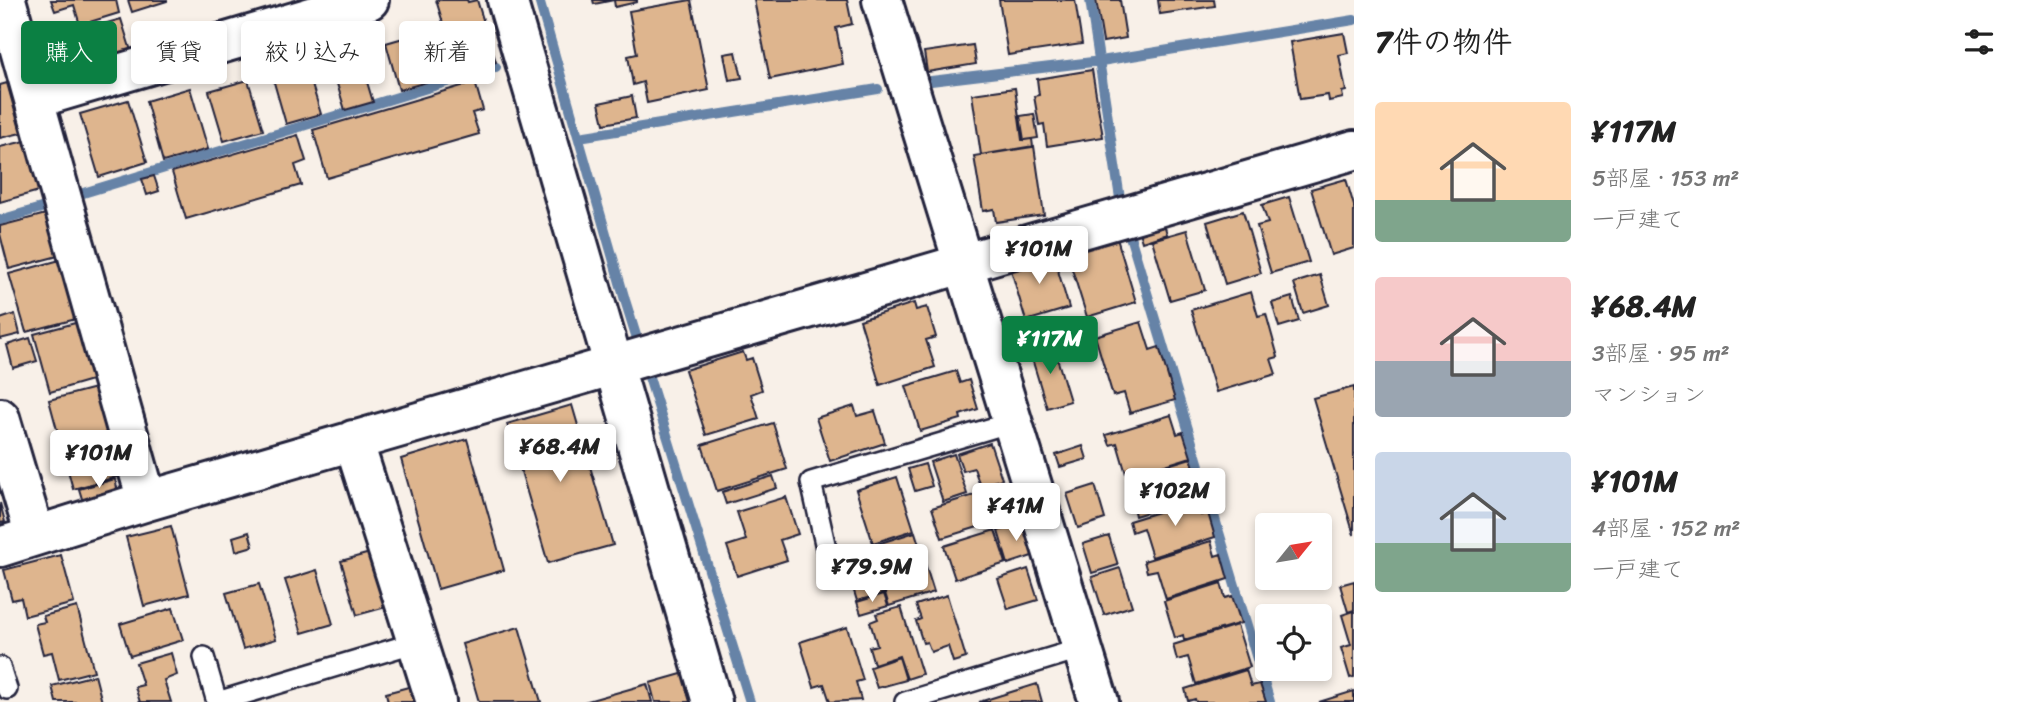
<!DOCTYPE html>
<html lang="ja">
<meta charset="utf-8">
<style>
body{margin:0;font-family:Sriracha,"Klee One",sans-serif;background:#f6f6f6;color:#222;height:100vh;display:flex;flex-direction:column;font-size:26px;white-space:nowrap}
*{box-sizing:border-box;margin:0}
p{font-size:23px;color:#767676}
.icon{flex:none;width:38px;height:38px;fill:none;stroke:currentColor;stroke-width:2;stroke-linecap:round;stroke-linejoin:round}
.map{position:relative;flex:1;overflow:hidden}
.drawer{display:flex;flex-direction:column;background:#fff;width:665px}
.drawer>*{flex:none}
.guide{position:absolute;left:21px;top:21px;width:665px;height:63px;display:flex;gap:14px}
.needle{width:46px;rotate:60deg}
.buttons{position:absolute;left:1255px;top:513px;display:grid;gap:14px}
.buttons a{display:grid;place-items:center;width:77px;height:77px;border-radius:7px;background:#fff;box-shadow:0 4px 10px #0003;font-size:35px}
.price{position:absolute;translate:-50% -60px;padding:0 16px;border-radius:7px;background:#fff;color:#222;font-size:23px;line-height:46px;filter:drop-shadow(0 2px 4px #0008)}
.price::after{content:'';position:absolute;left:50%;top:42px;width:21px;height:16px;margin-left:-10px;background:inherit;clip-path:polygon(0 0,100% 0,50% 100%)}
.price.active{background:#0b8043;color:#fff}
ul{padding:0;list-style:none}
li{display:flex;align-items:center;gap:21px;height:175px;padding:0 21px}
li span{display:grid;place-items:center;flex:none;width:196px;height:140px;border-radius:7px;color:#555}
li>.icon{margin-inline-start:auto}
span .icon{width:84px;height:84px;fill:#fffc;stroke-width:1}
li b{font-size:30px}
h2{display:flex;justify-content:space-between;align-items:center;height:84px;padding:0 21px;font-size:30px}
.chip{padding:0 24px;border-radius:7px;background:#fff;box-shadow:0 4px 10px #0003;font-size:24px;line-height:63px}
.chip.active{background:#0b8043;color:#fff}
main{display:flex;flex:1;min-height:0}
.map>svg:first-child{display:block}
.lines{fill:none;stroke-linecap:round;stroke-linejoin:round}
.stream{stroke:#6683a7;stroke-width:10}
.building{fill:#deb58e;stroke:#22223b;stroke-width:2}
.lane-casing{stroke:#22223b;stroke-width:24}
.street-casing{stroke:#22223b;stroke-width:44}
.lane{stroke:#fff;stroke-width:19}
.street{stroke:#fff;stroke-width:38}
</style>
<main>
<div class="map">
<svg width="1354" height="702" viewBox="0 0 1354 702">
<rect width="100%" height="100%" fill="#f8f0e8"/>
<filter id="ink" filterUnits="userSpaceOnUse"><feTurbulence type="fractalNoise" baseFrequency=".0143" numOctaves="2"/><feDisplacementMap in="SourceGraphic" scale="14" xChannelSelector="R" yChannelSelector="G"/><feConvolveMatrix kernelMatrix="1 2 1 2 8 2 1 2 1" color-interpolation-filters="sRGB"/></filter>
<g filter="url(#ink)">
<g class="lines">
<path class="stream" d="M539 0 625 300 750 702
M1090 0 1121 205
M931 81 1101 61 1354 20
M579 137 878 89
M80 194 496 67
M0 220 41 208
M1127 226 1270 702"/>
</g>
<path class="building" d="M51 0H116L119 13 80 25 74 5 55 11Z
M128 0H167V1L132 12Z
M436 0H467L468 2 477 0 496 62 467 70 461 49 452 52Z
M593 0H637V2L615 7 614 0 594 4Z
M691 0 709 90 647 103 643 82 633 85 628 56 637 54 629 11Z
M754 0H847L852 24 836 28 843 64 770 79Z
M999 0H1075L1082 44 1008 55Z
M1096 0H1120L1126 38 1103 42Z
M1158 0H1214L1215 6 1160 14Z
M121 19 132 54 83 69 72 33Z
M424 32 437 79 399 90 386 43Z
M1344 33 1348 53 1339 55 1346 91 1342 92 1343 98 1329 101 1328 95 1300 99 1290 42Z
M356 45 373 102 345 110 328 54Z
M973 45 976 64 927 72 924 52Z
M736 52 742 78 729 80 724 54Z
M305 62 321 114 286 124 271 72Z
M1092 70 1103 137 1047 146 1044 124 1039 125 1034 96 1039 95 1037 79Z
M248 80 263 130 224 141 209 91Z
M475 82 483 110 472 113 479 134 327 178 313 130Z
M7 83 21 133 0 138V85Z
M190 88 208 149 163 162 146 101Z
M1015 88 1022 140 1032 139 1033 147 981 155 972 94Z
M632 96 636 118 604 124 599 103Z
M128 100 147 162 99 177 80 114Z
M1034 114 1038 138 1024 140 1020 116Z
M298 135 306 161 295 165 301 185 186 219 172 172Z
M25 141 39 191 0 202V147Z
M1034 146 1044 215 996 222 994 209 983 211 974 156Z
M154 176 159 191 147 195 142 179Z
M1346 179 1354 206V248L1331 255 1311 189Z
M1289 197 1309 262 1271 273 1257 226 1268 223 1262 205Z
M1243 211 1261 273 1225 284 1207 222Z
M46 214 58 256 9 269 0 234V226Z
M1162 217 1167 234 1142 242 1137 225Z
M1187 230 1205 290 1170 300 1152 240Z
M1116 235 1136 302 1087 317 1066 250Z
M1052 250 1069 308 1026 321 1009 263Z
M60 260 76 319 26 332 9 274Z
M1320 275 1329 305 1303 313 1294 283Z
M1251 292 1258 316 1266 314 1278 357 1271 359 1276 374 1216 392 1191 310Z
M1292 297 1299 321 1279 327 1272 303Z
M914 303 916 310 927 307 936 337 926 340 935 367 880 385 860 320Z
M15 314 20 334 0 339V319Z
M79 322 95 379 50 392 34 334Z
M1141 322 1150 350 1159 347 1175 400 1130 413 1124 393 1113 396 1095 336Z
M30 338 37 361 13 368 7 345Z
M1053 345 1070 401 1047 408 1030 352Z
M743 352 746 360 752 358 762 390 751 394 759 419 706 435 685 370Z
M956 371 960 383 969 380 978 409 960 415 961 419 920 431 906 386Z
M99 387 124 475 73 489 49 400Z
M1354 387V535L1313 398Z
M572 405 613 545 548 563 507 424Z
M854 406 857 416 875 411 885 443 830 461 816 418Z
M1171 415 1177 434 1183 432 1191 457 1127 477 1117 443 1110 445 1106 435Z
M773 423 787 469 717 491 702 445Z
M467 439 504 570 438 589 401 459Z
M990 443 1002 479 980 486 974 468 963 471 957 454Z
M1083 446 1087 459 1060 467 1056 455Z
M954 454 967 494 943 502 930 462Z
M1191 458 1203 495 1135 516 1132 502 1135 500 1128 477Z
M925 464 932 486 915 491 908 469Z
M773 476 777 488 726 504 722 492Z
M897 477 914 530 873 543 856 490Z
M115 479 118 492 83 502 79 489Z
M1095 485 1105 519 1078 528 1067 494Z
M981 493 991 523 942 538 932 508Z
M786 497 798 534 780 540 787 560 737 576 727 546 746 540 737 512Z
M1197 500 1201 515 1208 513 1215 537 1152 557 1143 528 1132 532 1129 521Z
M0 503 5 522 0 523Z
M1025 523 1035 555 1008 564 998 531Z
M171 526 189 594 144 606 126 537Z
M995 530 1006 563 955 579 944 546Z
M249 532 253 546 236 551 233 537Z
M915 532 934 592 889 606 885 593 857 601 843 555Z
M1109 536 1118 565 1092 573 1083 544Z
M1211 541 1215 556 1221 554 1228 579 1166 599 1157 570 1147 572 1144 561Z
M370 553 386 607 357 615 341 561Z
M61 555 74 603 25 616 21 598 12 600 4 570Z
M1120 568 1132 606 1104 615 1092 577Z
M1028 569 1038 600 1008 609 998 579Z
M317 570 333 624 302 633 285 580Z
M1354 581V610L1348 612 1340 585Z
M1221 583 1225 598 1232 596 1241 623 1184 640 1183 635 1175 638 1164 601Z
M259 584 276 639 243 649 226 593Z
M884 594 888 606 861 614 857 602Z
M947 595 966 658 953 662 948 646 931 652 927 642 923 643 916 621 921 619 916 605Z
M77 607 94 671 59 680 52 652 43 654 35 624 45 622 43 616Z
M901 607 922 674 907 679 899 656 874 664 869 647 877 645 870 622 878 619 876 614Z
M173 608 183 640 130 656 120 624Z
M1354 611V677L1350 678 1341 648 1351 645 1342 615Z
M1237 625 1250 667 1196 684 1188 657 1177 660 1173 645Z
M519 627 541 702H479L462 644Z
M847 627 863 680 856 682 861 700 830 702 824 684 814 687 800 642Z
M171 653 177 675 164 680 171 702H140L135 687 143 685 136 663Z
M899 657 906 680 877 688 870 667Z
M1246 670 1251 686 1260 684 1266 702H1196L1195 699 1188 701 1185 689Z
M685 673 694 702H655L650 683Z
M95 675 102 702H56L52 686Z
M647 684 652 702H584Z
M1037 684 1042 702H979Z
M416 685 421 702H388L386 693Z
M1354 691V702H1319Z"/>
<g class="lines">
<defs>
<path id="lane" d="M826 548 811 482 1012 422
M204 657 217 702
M0 667 7 689
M217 702 417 642
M905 702 1083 648"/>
<path id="street" d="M6 0 147 501
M507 0 712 702
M882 0 1099 702
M34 99 369 0
M0 418 35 536
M353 440 436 702
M0 547 147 501 1354 150"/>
</defs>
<use href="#lane" class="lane-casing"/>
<use href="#street" class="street-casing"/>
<use href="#lane" class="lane"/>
<use href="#street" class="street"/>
</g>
</g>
</svg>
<div class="buttons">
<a><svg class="needle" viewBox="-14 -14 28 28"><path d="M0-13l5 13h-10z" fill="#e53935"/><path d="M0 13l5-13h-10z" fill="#767676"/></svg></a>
<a><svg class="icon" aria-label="locate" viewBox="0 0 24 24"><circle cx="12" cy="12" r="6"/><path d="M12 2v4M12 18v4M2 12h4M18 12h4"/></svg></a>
</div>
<b class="price" style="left:1039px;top:286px">¥101M</b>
<b class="price active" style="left:1050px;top:376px">¥117M</b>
<b class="price" style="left:560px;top:484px">¥68.4M</b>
<b class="price" style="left:99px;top:490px">¥101M</b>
<b class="price" style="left:1175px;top:528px">¥102M</b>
<b class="price" style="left:1016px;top:543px">¥41M</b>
<b class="price" style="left:872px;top:604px">¥79.9M</b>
<div class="guide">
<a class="chip active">購入</a>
<a class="chip">賃貸</a>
<a class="chip">絞り込み</a>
<a class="chip">新着</a>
</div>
</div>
<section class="drawer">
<h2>7件の物件<svg class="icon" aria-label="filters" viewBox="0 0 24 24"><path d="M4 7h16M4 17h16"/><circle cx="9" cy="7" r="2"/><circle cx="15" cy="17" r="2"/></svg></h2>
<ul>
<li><span style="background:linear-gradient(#ffd9b3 70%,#7fa58c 0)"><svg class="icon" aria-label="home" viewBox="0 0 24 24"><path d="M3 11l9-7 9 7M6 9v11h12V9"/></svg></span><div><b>¥117M</b><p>5部屋 · 153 m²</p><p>一戸建て</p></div></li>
<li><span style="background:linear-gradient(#f6c9c9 60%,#9aa5b1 0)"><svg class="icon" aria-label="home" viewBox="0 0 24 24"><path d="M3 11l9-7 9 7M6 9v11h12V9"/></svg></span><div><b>¥68.4M</b><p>3部屋 · 95 m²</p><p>マンション</p></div></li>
<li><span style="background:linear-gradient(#c9d6e8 65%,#7fa58c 0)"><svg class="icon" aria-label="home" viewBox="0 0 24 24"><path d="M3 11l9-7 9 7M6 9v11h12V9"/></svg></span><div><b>¥101M</b><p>4部屋 · 152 m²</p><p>一戸建て</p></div></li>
</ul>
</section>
</main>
